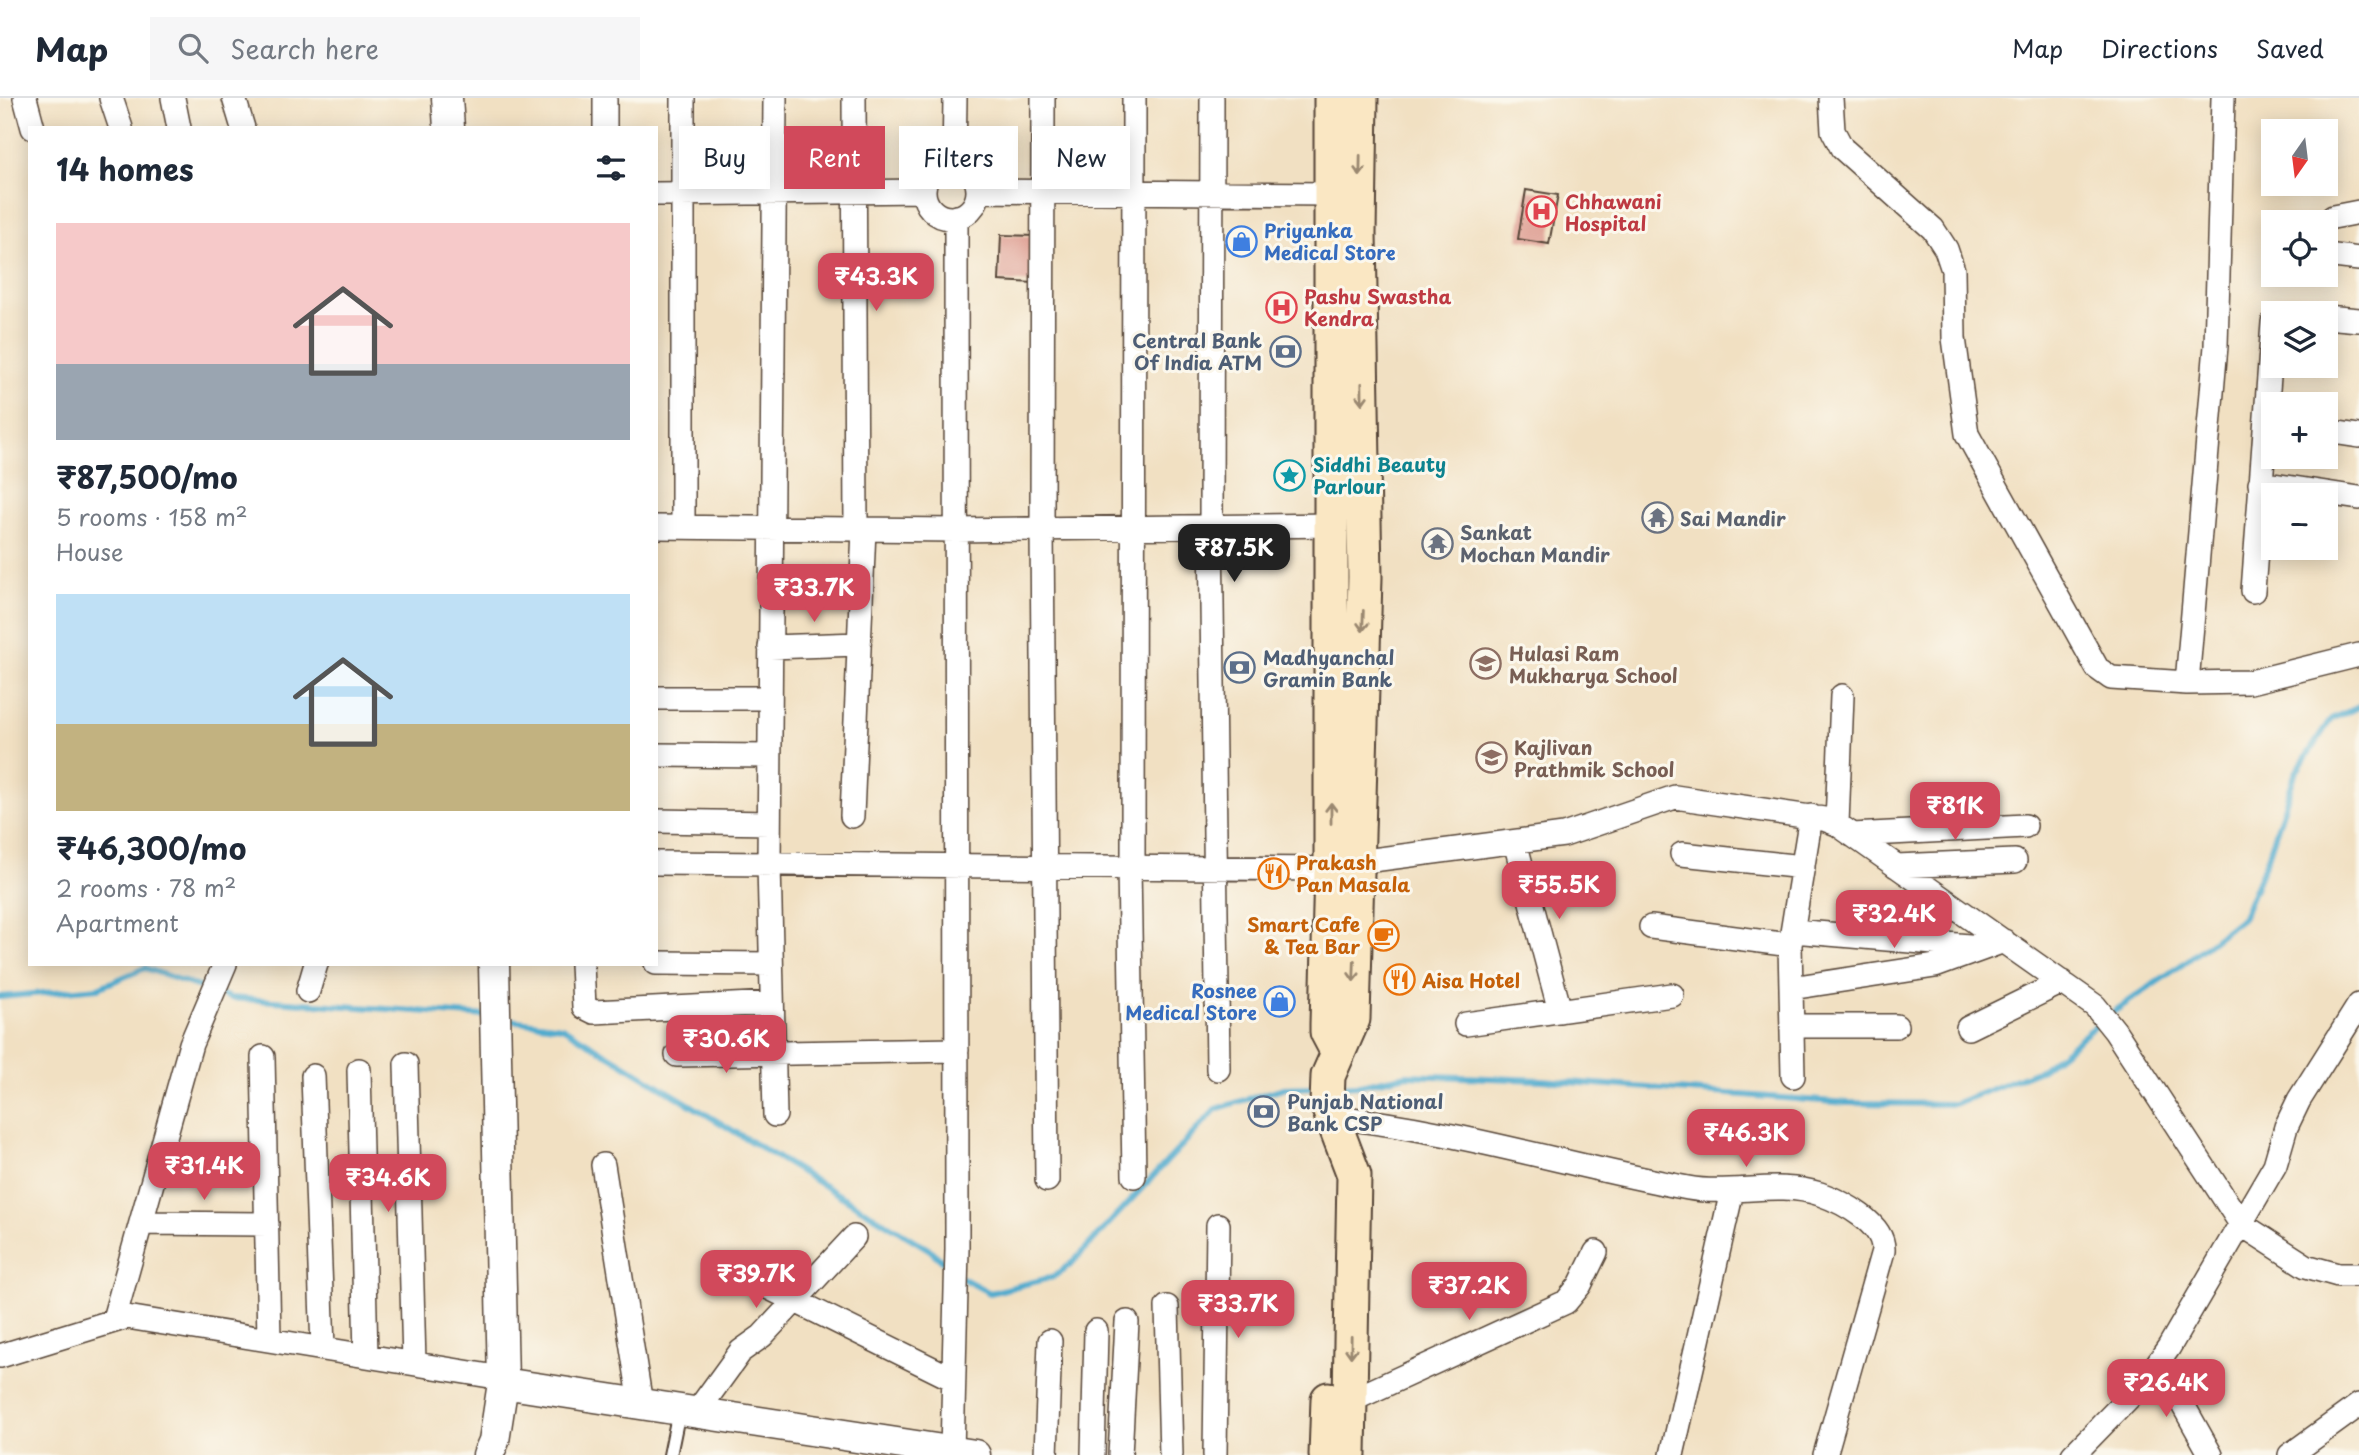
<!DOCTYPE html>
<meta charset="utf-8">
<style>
body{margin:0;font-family:"Playpen Sans",sans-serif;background:#f6f6f7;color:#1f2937;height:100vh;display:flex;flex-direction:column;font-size:26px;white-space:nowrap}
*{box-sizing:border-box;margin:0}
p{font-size:23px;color:#747a83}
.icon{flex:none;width:38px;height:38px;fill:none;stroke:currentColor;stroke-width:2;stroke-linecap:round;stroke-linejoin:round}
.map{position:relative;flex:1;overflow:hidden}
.details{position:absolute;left:28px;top:28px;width:630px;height:840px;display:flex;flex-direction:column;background:#fff;border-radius:0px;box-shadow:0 4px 18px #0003}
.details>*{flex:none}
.top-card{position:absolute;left:679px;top:28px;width:665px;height:63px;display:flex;gap:14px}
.needle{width:46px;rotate:194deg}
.controls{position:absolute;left:2261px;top:21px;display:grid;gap:14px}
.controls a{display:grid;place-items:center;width:77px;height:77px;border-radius:0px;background:#fff;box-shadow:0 4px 18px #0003;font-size:35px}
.price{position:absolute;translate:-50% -60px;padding:0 16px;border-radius:14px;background:#d1495b;color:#fff;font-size:23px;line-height:46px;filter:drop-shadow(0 2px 4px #0008)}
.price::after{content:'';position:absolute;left:50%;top:42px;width:21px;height:16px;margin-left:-10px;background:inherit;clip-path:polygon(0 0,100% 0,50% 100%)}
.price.selected{background:#222;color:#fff}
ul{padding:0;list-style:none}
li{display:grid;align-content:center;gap:14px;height:371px;padding:0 28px}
li span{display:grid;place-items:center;height:217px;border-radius:0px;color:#555}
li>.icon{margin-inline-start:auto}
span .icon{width:126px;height:126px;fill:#fffc;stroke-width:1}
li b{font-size:30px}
h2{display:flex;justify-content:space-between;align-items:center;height:84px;padding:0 28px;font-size:30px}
.chip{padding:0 24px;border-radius:0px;background:#fff;box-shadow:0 4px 18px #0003;font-size:24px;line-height:63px}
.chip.selected{background:#d1495b;color:#fff}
header{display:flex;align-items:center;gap:42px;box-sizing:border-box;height:98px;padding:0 35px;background:#fff;border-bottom:2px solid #e0e1e3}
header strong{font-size:33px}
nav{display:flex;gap:38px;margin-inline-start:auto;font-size:24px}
.search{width:490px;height:63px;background:#f6f6f7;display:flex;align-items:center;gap:18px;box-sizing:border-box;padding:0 24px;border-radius:0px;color:#747a83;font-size:26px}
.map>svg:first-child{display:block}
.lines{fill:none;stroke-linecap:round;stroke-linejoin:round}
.stream{stroke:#51abce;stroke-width:6}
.building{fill:#dd9a8e}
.service-casing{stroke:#564537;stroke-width:16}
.minor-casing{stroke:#564537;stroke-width:26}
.tertiary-casing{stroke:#564537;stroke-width:33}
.secondary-casing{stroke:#564537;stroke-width:37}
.service{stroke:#fff;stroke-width:12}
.minor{stroke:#fff;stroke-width:23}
.tertiary{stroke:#fff;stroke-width:30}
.secondary{stroke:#fae7c3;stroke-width:33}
.oneway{stroke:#9a8870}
.labels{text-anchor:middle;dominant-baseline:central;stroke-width:6;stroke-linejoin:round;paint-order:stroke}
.health-label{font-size:19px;font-weight:bold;fill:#be3a42;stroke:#fbf7ec;text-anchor:start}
.shop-label{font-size:19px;font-weight:bold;fill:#366cbe;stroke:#fbf7ec;text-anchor:start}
.service-label{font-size:19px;font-weight:bold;fill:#4e5e75;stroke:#fbf7ec;text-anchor:start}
.culture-label{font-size:19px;font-weight:bold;fill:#0d838f;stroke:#fbf7ec;text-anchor:start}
.worship-label{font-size:19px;font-weight:bold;fill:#5b616d;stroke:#fbf7ec;text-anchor:start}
.education-label{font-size:19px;font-weight:bold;fill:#785e54;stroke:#fbf7ec;text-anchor:start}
.food-label{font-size:19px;font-weight:bold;fill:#c56008;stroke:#fbf7ec;text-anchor:start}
</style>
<header>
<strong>Map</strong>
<div class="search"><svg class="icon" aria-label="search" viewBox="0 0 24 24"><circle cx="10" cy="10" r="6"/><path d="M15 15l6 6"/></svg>Search here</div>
<nav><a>Map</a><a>Directions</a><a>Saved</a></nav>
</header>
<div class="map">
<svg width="2359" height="1357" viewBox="0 0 2359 1357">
<rect width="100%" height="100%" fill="#fbf7ec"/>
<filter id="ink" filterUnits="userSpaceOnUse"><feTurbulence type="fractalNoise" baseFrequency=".0143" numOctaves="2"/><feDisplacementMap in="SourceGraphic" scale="14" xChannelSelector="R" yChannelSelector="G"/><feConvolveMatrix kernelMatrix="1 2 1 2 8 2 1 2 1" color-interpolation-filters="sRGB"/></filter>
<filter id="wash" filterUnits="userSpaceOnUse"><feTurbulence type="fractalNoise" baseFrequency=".00686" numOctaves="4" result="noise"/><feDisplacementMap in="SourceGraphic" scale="28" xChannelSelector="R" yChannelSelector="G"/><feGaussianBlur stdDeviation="1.57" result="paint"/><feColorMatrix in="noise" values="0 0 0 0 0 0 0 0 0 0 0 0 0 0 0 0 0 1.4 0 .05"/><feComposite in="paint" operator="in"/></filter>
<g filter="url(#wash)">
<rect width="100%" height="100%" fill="#f1e0c2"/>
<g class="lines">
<path class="stream" d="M218 895 230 900 486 918
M0 899 98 890 145 870 208 892
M2109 917 2183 866 2243 819 2268 759 2295 676 2331 621 2359 609
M503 921 562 929 930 1152 951 1171
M1336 988 1360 987 1407 977 1542 982 1848 1005 1954 1006 2042 971 2101 924
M962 1180 990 1195 1053 1179 1073 1164 1216 1011 1283 990 1318 989"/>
</g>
<g id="blocks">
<path class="building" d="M1526 92 1558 97 1549 146 1518 141Z
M1001 137 1037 138 1034 185 999 183Z"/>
</g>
</g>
<g filter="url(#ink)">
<use href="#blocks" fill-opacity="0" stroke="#564537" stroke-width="2"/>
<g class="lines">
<defs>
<path id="service" d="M670 1357 679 1313"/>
<path id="minor" d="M25 0 33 30
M111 0 121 30
M173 0 179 30
M234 0 243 30
M854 0 856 431
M1043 0 1042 430 1047 1082
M1212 0 1211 428 1218 971
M1831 0 1833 33 1842 50 1933 131 1946 151 1953 172 1954 240 1967 336 2097 570 2111 580 2187 585 2250 584 2359 557
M605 30V0
M954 65 955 0
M924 93a27 27 0 1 1 54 0a27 27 0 1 1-54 0Z
M978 93 1331 96
M656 96 924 93
M2333 119 2359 114
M2326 157 2359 161
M2326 219 2359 222
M2326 333 2359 338
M2260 385 2359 400
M656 429 956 432 1331 427
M683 429V0
M2253 493 2273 225
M770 549 859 546
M2187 585 2216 248 2223 0
M656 600H770
M656 657 769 658
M852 718 864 431
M656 723 769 725
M1837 726 1842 598
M1852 737 2025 728
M1515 744 1560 913
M1682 756 1803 769
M1357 764 1564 737 1675 699 1824 721 1837 726 2095 908 2115 933 2241 1126 2306 1168 2338 1177H2359
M656 765 1331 771
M1129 768 1134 1078
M1133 768 1134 0
M1896 768 2015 763
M1651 829 1790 847
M1793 833 1981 849
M656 865 771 866
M582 866 584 909 594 914 772 905
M1791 890 1935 868 2004 843
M308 893 316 866
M1466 926 1672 897
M1792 928H1896
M1968 930 2062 884
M677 957 957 952
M263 959 269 1241
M406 966 414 1265
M359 972 366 1257
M313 978 323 1250
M1793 978 1790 847 1811 718
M775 1017 769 766 775 0
M1333 1019C1453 1031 1569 1068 1688 1090 1731 1098 1778 1082 1820 1096 1843 1104 1885 1126 1883 1153L1825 1357
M603 1067 641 1306
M141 1125 267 1126
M735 1173 953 1281
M1167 1209 1171 1357
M114 1221 191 946 225 866
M0 1258 127 1219 502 1280
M2159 1264 2211 1357
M1350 1303 1566 1204 1580 1187 1596 1154
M696 1315 741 1253 762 1238 854 1139
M952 1354 957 1151 956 119
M1046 1357 1050 1243
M1093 1357 1096 1233
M1120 1357 1127 1224
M1215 1357 1218 1127
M1672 1357 1732 1093
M2073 1357 2146 1282 2169 1249 2275 1067 2286 1029 2299 1002 2359 907
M2290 1357 2359 1307"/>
<path id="tertiary" d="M447 0 449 30
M494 866 503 1285 975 1357
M488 1357 494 1343 503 1285"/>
<path id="secondary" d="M1331 0V771L1327 926V934L1337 953
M1326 1357 1328 1301
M1349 1357 1354 1077 1327 1006 1328 978 1353 921 1365 479 1359 135 1361 0"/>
</defs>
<use href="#service" class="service-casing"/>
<use href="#minor" class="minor-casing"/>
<use href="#tertiary" class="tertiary-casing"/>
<use href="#secondary" class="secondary-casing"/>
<use href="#service" class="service"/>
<use href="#minor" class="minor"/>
<use href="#tertiary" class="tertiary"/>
<use href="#secondary" class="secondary"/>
</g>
<defs><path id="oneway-shaft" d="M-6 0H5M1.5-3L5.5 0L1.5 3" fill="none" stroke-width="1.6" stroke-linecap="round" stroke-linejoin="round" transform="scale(1.75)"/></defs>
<g class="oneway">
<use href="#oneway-shaft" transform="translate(1360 68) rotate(91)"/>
<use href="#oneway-shaft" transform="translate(1362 296) rotate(89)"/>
<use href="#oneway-shaft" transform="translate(1363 523) rotate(92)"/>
<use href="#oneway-shaft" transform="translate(1331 715) rotate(-90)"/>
<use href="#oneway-shaft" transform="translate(1354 873) rotate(92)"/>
<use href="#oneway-shaft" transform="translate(1351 1249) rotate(91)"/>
</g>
</g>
<defs>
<symbol id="hospital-ring" viewBox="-11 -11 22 22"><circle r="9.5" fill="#fbf7ec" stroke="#e0444e" stroke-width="1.5"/><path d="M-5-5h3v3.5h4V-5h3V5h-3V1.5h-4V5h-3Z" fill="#e0444e"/></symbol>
<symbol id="shop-ring" viewBox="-11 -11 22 22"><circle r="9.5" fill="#fbf7ec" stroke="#3f7fe0" stroke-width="1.5"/><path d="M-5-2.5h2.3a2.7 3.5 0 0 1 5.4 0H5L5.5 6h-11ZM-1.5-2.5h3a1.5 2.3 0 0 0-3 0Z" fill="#3f7fe0"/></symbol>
<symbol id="bank-ring" viewBox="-11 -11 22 22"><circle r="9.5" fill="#fbf7ec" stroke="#5c6f8a" stroke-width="1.5"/><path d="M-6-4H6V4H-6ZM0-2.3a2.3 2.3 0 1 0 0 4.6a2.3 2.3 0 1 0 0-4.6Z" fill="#5c6f8a"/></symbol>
<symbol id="sight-ring" viewBox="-11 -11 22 22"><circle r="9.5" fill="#fbf7ec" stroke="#0f9aa8" stroke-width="1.5"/><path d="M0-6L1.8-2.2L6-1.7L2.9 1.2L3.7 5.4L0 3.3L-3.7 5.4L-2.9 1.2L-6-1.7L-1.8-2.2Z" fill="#0f9aa8"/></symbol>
<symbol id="temple-ring" viewBox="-11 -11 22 22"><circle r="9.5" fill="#fbf7ec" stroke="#6b7280" stroke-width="1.5"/><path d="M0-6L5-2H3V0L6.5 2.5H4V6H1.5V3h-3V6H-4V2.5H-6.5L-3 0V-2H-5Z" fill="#6b7280"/></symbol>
<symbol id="university-ring" viewBox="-11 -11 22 22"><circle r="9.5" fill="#fbf7ec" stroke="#8d6e63" stroke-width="1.5"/><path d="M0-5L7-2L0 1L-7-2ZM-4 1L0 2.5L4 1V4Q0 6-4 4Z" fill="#8d6e63"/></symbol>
<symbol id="restaurant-ring" viewBox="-11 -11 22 22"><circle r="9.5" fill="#fbf7ec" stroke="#e8710a" stroke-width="1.5"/><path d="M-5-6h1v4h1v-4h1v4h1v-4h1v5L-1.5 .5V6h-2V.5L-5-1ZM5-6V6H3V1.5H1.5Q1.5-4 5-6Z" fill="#e8710a"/></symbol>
<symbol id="cafe-ring" viewBox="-11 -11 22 22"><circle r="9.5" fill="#fbf7ec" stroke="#e8710a" stroke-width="1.5"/><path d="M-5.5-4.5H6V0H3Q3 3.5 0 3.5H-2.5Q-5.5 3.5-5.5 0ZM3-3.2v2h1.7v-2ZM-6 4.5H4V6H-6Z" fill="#e8710a"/></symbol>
</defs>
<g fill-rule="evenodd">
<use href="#hospital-ring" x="1524" y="96" width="35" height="35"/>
<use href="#shop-ring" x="1224" y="126" width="35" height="35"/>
<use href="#hospital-ring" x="1264" y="192" width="35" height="35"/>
<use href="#bank-ring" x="1268" y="236" width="35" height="35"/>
<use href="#sight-ring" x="1272" y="360" width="35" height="35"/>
<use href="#temple-ring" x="1640" y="402" width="35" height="35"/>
<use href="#temple-ring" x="1420" y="428" width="35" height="35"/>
<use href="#university-ring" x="1468" y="548" width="35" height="35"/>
<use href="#bank-ring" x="1222" y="552" width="35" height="35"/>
<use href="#university-ring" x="1474" y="642" width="35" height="35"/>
<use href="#restaurant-ring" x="1256" y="758" width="35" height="35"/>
<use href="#cafe-ring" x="1366" y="820" width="35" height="35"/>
<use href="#restaurant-ring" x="1382" y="864" width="35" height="35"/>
<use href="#shop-ring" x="1262" y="886" width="35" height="35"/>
<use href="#bank-ring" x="1246" y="996" width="35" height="35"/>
</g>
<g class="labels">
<g class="health-label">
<text x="1565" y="103">Chhawani<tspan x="1565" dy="22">Hospital</tspan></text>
<text x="1304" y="198">Pashu Swastha<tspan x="1304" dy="22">Kendra</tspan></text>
</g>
<g class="shop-label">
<text x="1264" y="132">Priyanka<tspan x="1264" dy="22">Medical Store</tspan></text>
<text x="1257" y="892" text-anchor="end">Rosnee<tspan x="1257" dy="22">Medical Store</tspan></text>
</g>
<g class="service-label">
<text x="1262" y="242" text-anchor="end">Central Bank<tspan x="1262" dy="22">Of India ATM</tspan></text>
<text x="1263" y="559">Madhyanchal<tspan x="1263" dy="22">Gramin Bank</tspan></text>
<text x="1287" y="1003">Punjab National<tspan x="1287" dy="22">Bank CSP</tspan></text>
</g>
<g class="culture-label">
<text x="1313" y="366">Siddhi Beauty<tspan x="1313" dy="22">Parlour</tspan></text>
</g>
<g class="worship-label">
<text x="1680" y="420">Sai Mandir</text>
<text x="1460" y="434">Sankat<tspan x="1460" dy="22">Mochan Mandir</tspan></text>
</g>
<g class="education-label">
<text x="1509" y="555">Hulasi Ram<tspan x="1509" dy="22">Mukharya School</tspan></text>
<text x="1514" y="649">Kajlivan<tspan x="1514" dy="22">Prathmik School</tspan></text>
</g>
<g class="food-label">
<text x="1296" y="764">Prakash<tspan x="1296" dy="22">Pan Masala</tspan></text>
<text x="1360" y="826" text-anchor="end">Smart Cafe<tspan x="1360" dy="22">&amp; Tea Bar</tspan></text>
<text x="1422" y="882">Aisa Hotel</text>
</g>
</g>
</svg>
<div class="controls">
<a><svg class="needle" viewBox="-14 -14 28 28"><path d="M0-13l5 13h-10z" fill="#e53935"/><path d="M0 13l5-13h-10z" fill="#747a83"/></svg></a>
<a><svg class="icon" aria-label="locate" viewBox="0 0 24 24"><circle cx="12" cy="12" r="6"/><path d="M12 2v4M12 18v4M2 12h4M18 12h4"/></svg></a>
<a><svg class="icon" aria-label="layers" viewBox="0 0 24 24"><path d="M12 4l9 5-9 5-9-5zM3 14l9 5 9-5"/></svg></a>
<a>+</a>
<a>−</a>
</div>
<b class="price" style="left:876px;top:215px">₹43.3K</b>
<b class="price selected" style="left:1234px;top:486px">₹87.5K</b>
<b class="price" style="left:814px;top:526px">₹33.7K</b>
<b class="price" style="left:1955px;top:744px">₹81K</b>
<b class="price" style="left:1559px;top:823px">₹55.5K</b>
<b class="price" style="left:1894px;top:852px">₹32.4K</b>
<b class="price" style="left:726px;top:977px">₹30.6K</b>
<b class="price" style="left:1746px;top:1071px">₹46.3K</b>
<b class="price" style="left:204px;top:1104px">₹31.4K</b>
<b class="price" style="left:388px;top:1116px">₹34.6K</b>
<b class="price" style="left:756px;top:1212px">₹39.7K</b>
<b class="price" style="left:1469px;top:1224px">₹37.2K</b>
<b class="price" style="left:1238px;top:1242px">₹33.7K</b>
<b class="price" style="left:2166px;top:1321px">₹26.4K</b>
<div class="top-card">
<a class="chip">Buy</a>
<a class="chip selected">Rent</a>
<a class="chip">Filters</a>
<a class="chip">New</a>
</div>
<section class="details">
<h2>14 homes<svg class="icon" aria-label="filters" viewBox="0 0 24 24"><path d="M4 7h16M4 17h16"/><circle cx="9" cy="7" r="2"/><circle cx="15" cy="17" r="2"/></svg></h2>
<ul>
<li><span style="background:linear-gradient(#f6c9c9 65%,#9aa5b1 0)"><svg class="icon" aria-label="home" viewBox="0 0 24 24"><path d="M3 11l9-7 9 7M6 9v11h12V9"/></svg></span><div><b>₹87,500/mo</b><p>5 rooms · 158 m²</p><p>House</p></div></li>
<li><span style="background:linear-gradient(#bfe0f5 60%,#c2b280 0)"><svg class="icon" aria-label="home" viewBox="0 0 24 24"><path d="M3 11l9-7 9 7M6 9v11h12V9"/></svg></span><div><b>₹46,300/mo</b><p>2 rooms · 78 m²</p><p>Apartment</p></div></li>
</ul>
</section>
</div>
